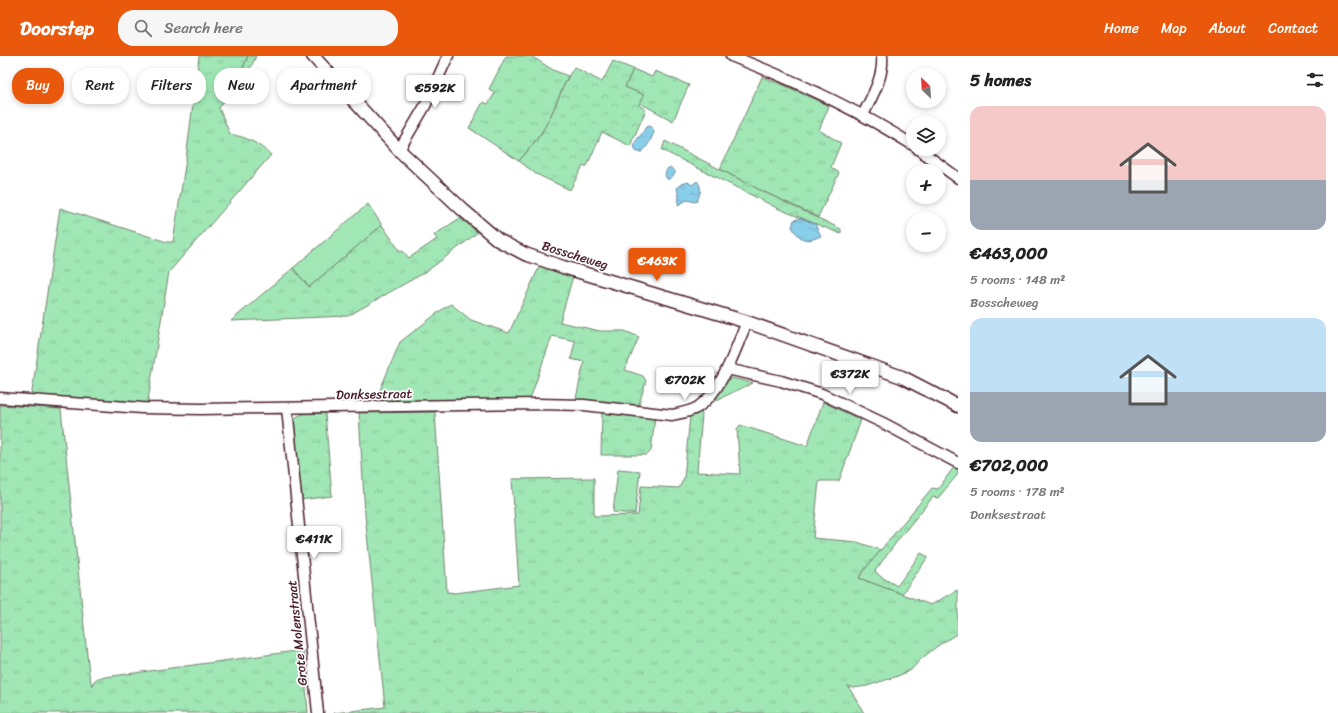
<!DOCTYPE html>
<meta charset="utf-8">
<style>
body{margin:0;font-family:Sriracha,sans-serif;background:#f6f6f6;color:#222;height:100vh;display:flex;flex-direction:column;font-size:15px;white-space:nowrap}
*{box-sizing:border-box;margin:0}
p{font-size:13px;color:#767676}
.icon{flex:none;width:22px;height:22px;fill:none;stroke:currentColor;stroke-width:2;stroke-linecap:round;stroke-linejoin:round}
.map{position:relative;flex:1;overflow:hidden}
.panel{display:flex;flex-direction:column;background:#fff;width:380px}
.panel>*{flex:none}
.top-card{position:absolute;left:12px;top:12px;width:380px;height:36px;display:flex;gap:8px}
.needle{width:26px;rotate:335deg}
.controls{position:absolute;left:906px;top:12px;display:grid;gap:8px}
.controls a{display:grid;place-items:center;width:40px;height:40px;border-radius:50%;background:#fff;box-shadow:0 2px 6px #0003;font-size:20px}
.price{position:absolute;translate:-50% -34px;padding:0 9px;border-radius:4px;background:#fff;color:#222;font-size:13px;line-height:26px;filter:drop-shadow(0 1px 2px #0008)}
.price::after{content:'';position:absolute;left:50%;top:24px;width:12px;height:9px;margin-left:-6px;background:inherit;clip-path:polygon(0 0,100% 0,50% 100%)}
.price.current{background:#ea580c;color:#fff}
ul{padding:0;list-style:none}
li{display:grid;align-content:center;gap:8px;height:212px;padding:0 12px}
li span{display:grid;place-items:center;height:124px;border-radius:12px;color:#555}
li>.icon{margin-inline-start:auto}
span .icon{width:72px;height:72px;fill:#fffc;stroke-width:1}
li b{font-size:17px}
h2{display:flex;justify-content:space-between;align-items:center;height:48px;padding:0 12px;font-size:17px}
.chip{padding:0 14px;border-radius:16px;background:#fff;box-shadow:0 2px 6px #0003;font-size:14px;line-height:36px}
.chip.current{background:#ea580c;color:#fff}
header{display:flex;align-items:center;gap:24px;box-sizing:border-box;height:56px;padding:0 20px;background:#ea580c;color:#fff}
header strong{font-size:19px}
nav{display:flex;gap:22px;margin-inline-start:auto;font-size:14px}
.search{width:280px;height:36px;background:#f6f6f6;display:flex;align-items:center;gap:10px;box-sizing:border-box;padding:0 14px;border-radius:16px;color:#767676;font-size:15px}
main{display:flex;flex:1;min-height:0}
.map>svg:first-child{display:block}
.grass{fill:url(#grass-tufts);stroke:#758370}
.forest{fill:url(#forest-crowns);stroke:#758370}
.pitch{fill:#a0e7b5;stroke:#758370}
.water{fill:url(#water-ripples);stroke:#70899e}
.lines{fill:none;stroke-linecap:round;stroke-linejoin:round}
.minor-casing{stroke:#4a1f2b;stroke-width:13}
.tertiary-casing{stroke:#4a1f2b;stroke-width:15}
.minor{stroke:#fff;stroke-width:10}
.tertiary{stroke:#fff;stroke-width:12}
.labels{text-anchor:middle;dominant-baseline:central;stroke-width:3.5;stroke-linejoin:round;paint-order:stroke}
.street-label{font-size:13px;fill:#4a1f2b;stroke:#fff}
</style>
<header>
<strong>Doorstep</strong>
<div class="search"><svg class="icon" aria-label="search" viewBox="0 0 24 24"><circle cx="10" cy="10" r="6"/><path d="M15 15l6 6"/></svg>Search here</div>
<nav><a>Home</a><a>Map</a><a>About</a><a>Contact</a></nav>
</header>
<main>
<div class="map">
<svg width="958" height="657" viewBox="0 0 958 657">
<defs>
<pattern id="grass-tufts" width="24" height="20" patternUnits="userSpaceOnUse"><rect width="24" height="20" fill="#a0e7b5"/><path d="M3 7l-1-3M5 7V3M7 7l1-3M15 17l-1-3M17 17v-4M19 17l1-3" fill="none" stroke="#8bc69c"/></pattern>
<pattern id="forest-crowns" width="20" height="18" patternUnits="userSpaceOnUse"><rect width="20" height="18" fill="#a0e7b5"/><path d="M2 6a3 3 0 1 1 6 0M12 15a3 3 0 1 1 6 0" fill="none" stroke="#8bc69c"/></pattern>
<pattern id="water-ripples" width="26" height="14" patternUnits="userSpaceOnUse"><rect width="26" height="14" fill="#89cfea"/><path d="M2 4q2-2 4 0t4 0M15 11q2-2 4 0t4 0" fill="none" stroke="#78b1c9"/></pattern>
</defs>
<rect width="100%" height="100%" fill="#fff"/>
<filter id="ink" filterUnits="userSpaceOnUse"><feTurbulence type="fractalNoise" baseFrequency=".025" numOctaves="2"/><feDisplacementMap in="SourceGraphic" scale="8" xChannelSelector="R" yChannelSelector="G"/><feConvolveMatrix kernelMatrix="1 2 1 2 8 2 1 2 1" color-interpolation-filters="sRGB"/></filter>
<g filter="url(#ink)">
<path class="grass" d="M199 0H248L238 24 242 25 229 39 219 52 230 78C249 82 256 86 271 99L169 216 147 350 31 342 60 152 167 186H173L186 103Z
M506 0H531L553 14 568 20 547 68 534 87 519 105 469 72 483 46 488 48 495 37 489 33Z
M633 13 652 21 655 15 689 29 673 65 640 47 644 39 625 31Z
M762 21 786 30 829 50 819 74 841 87 831 111 839 117 818 161 760 134 720 113Z
M460 162 478 176 463 188 427 215 348 260 231 265 293 212 309 231 382 169 400 195H403L409 202 437 183 434 179Z
M540 209 573 220 560 266 600 275H625L639 281 625 314 643 320 646 325 638 351 575 347 584 306 571 303 575 285 552 280 529 346 374 348 400 286 444 252 451 248 471 264 509 277Z
M732 322 753 327 708 348 721 328Z
M823 346 861 364 839 425H819L813 482 857 486 881 494 865 513 859 522 931 549 957 534 958 536V577L936 591 920 604 911 614 898 620 867 630 853 632 848 630 864 657H334L385 651 365 459 359 357 435 356 447 536 455 537 519 529 512 423 594 422V460L638 459 641 430 679 432 684 422 690 360 701 355 702 359 697 416 740 418 737 373 740 369 807 390Z
M0 349 61 353 89 617 92 630 94 625 98 622 303 594 308 657H0Z
M602 356 655 361 651 395 647 399H601Z
M325 357 332 440 300 444 292 368 296 361 303 358Z"/>
<path class="forest" d="M248 0H256L244 26 238 24Z
M613 5 633 13 625 31 644 39 639 49 646 54 630 90 602 76 587 110H583L570 134 536 118 519 105C529 93 540 81 547 67 557 49 562 29 574 11L602 26Z
M665 85 760 134 841 173V178L779 153 662 94Z
M954 411 958 414V418L938 442 933 441 901 480 875 515 880 520 897 530 921 497 928 501 902 538 859 522 865 513 932 432 938 433Z"/>
<path class="pitch" d="M368 148 382 169 309 231 293 212Z
M618 413 640 415 635 458 613 456Z"/>
<path class="water" d="M649 70 652 71 654 76C651 84 648 90 642 96H637C629 86 642 81 645 72Z
M668 112H671L675 115V118L669 123H667C664 119 665 116 668 112Z
M697 125C703 132 700 138 697 145L695 146 687 144 678 149 679 141 677 132 682 128 688 126 692 129Z
M801 162 815 168 821 180C806 187 800 184 792 171L794 164Z"/>
<g class="lines">
<defs>
<path id="minor" d="M731 0C794 24 856 53 913 89
M863 59C872 40 884 21 882 0
M918 93 958 122
M399 94 425 50 448 0
M727 313 781 325 822 338 883 367 958 407
M0 342 142 352 201 353 538 348 584 349 672 359C681 357 690 356 698 351 722 336 736 291 747 266
M287 352 318 657"/>
<path id="tertiary" d="M313 0 399 94 463 154 498 184 525 198 563 211 747 266 902 321 958 350"/>
</defs>
<use href="#minor" class="minor-casing"/>
<use href="#tertiary" class="tertiary-casing"/>
<use href="#minor" class="minor"/>
<use href="#tertiary" class="tertiary"/>
</g>
</g>
<g class="labels">
<g class="street-label">
<text transform="translate(575 199) rotate(17)">Bosscheweg</text>
<text transform="translate(374 338) rotate(-1)">Donksestraat</text>
<text transform="translate(297 577) rotate(-96)">Grote Molenstraat</text>
</g>
</g>
</svg>
<div class="controls">
<a><svg class="needle" viewBox="-14 -14 28 28"><path d="M0-13l5 13h-10z" fill="#e53935"/><path d="M0 13l5-13h-10z" fill="#767676"/></svg></a>
<a><svg class="icon" aria-label="layers" viewBox="0 0 24 24"><path d="M12 4l9 5-9 5-9-5zM3 14l9 5 9-5"/></svg></a>
<a>+</a>
<a>−</a>
</div>
<b class="price" style="left:435px;top:53px">€592K</b>
<b class="price current" style="left:657px;top:226px">€463K</b>
<b class="price" style="left:850px;top:339px">€372K</b>
<b class="price" style="left:685px;top:345px">€702K</b>
<b class="price" style="left:314px;top:504px">€411K</b>
<div class="top-card">
<a class="chip current">Buy</a>
<a class="chip">Rent</a>
<a class="chip">Filters</a>
<a class="chip">New</a>
<a class="chip">Apartment</a>
</div>
</div>
<section class="panel">
<h2>5 homes<svg class="icon" aria-label="filters" viewBox="0 0 24 24"><path d="M4 7h16M4 17h16"/><circle cx="9" cy="7" r="2"/><circle cx="15" cy="17" r="2"/></svg></h2>
<ul>
<li><span style="background:linear-gradient(#f6c9c9 60%,#9aa5b1 0)"><svg class="icon" aria-label="home" viewBox="0 0 24 24"><path d="M3 11l9-7 9 7M6 9v11h12V9"/></svg></span><div><b>€463,000</b><p>5 rooms · 148 m²</p><p>Bosscheweg</p></div></li>
<li><span style="background:linear-gradient(#bfe0f5 60%,#9aa5b1 0)"><svg class="icon" aria-label="home" viewBox="0 0 24 24"><path d="M3 11l9-7 9 7M6 9v11h12V9"/></svg></span><div><b>€702,000</b><p>5 rooms · 178 m²</p><p>Donksestraat</p></div></li>
</ul>
</section>
</main>
